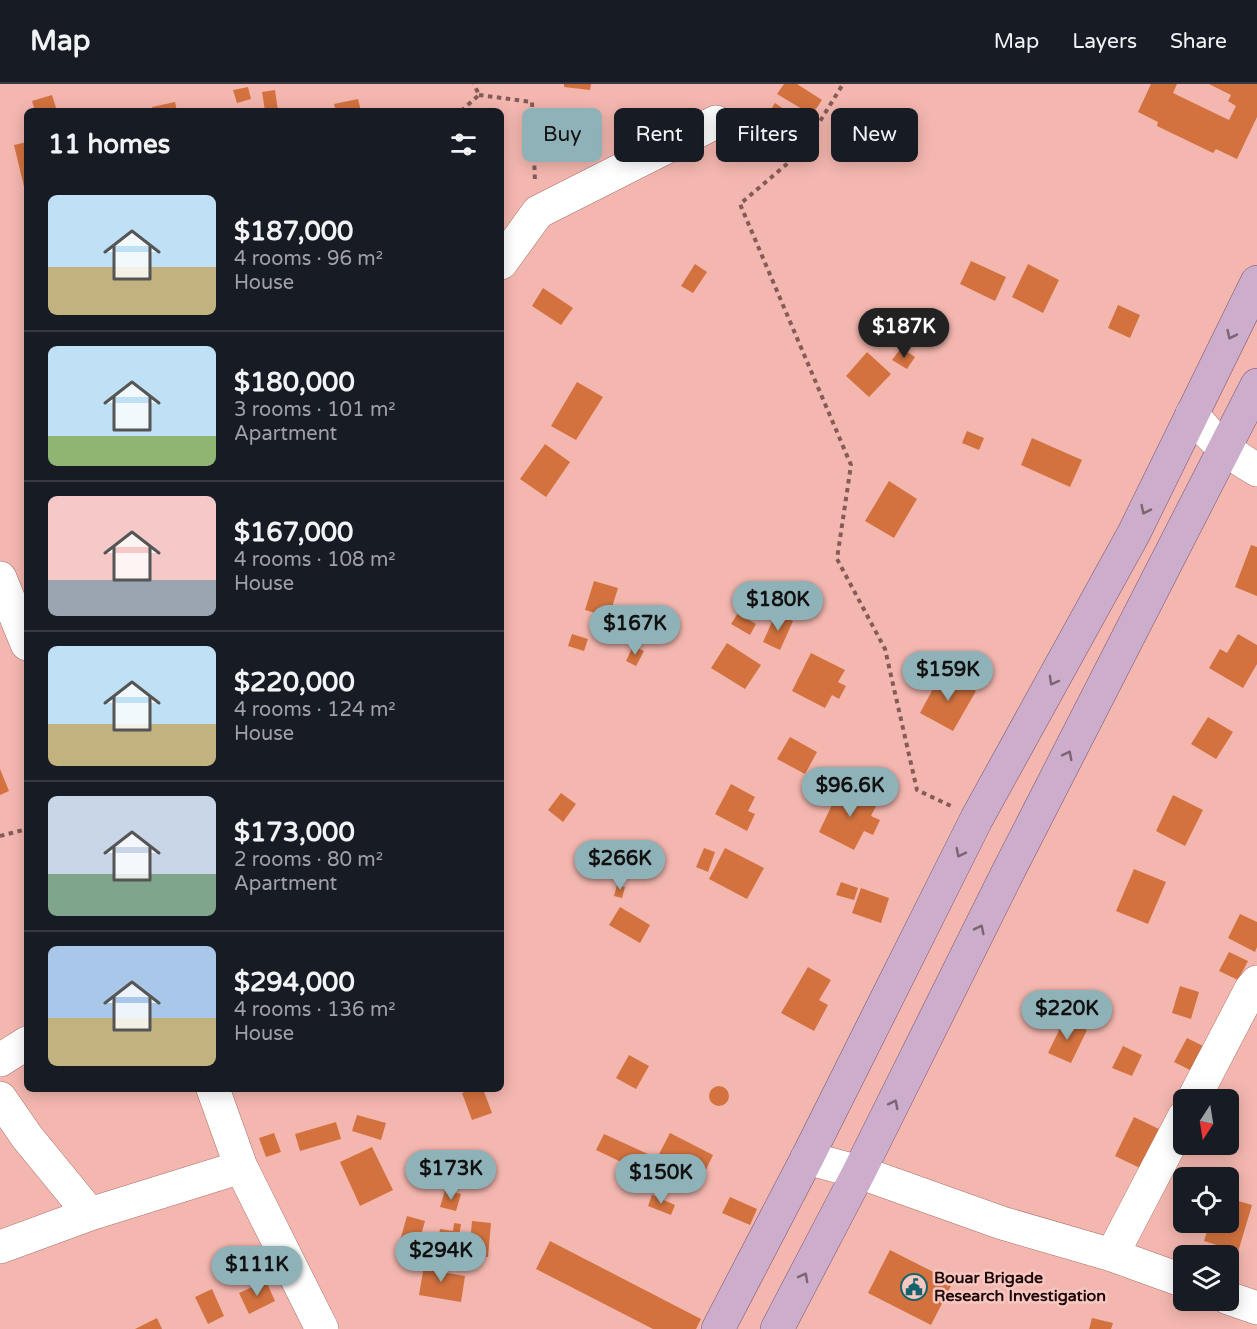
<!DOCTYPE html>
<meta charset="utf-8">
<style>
body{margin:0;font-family:"Varela Round",sans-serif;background:#20242c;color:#f1f3f6;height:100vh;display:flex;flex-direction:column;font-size:22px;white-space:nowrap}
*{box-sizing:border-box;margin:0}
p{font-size:20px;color:#9ea1a6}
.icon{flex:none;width:33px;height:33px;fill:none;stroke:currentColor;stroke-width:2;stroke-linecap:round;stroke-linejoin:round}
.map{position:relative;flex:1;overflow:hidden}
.drawer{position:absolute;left:24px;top:24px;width:480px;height:984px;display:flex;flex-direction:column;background:#171b24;border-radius:9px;box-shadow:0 3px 15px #0003}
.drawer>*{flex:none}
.top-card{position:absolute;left:522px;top:24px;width:570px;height:54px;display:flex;gap:12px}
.needle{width:39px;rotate:192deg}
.tools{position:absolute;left:1173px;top:1005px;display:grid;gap:12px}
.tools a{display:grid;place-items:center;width:66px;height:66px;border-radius:9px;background:#171b24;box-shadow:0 3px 15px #0003;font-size:30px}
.price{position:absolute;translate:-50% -51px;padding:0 14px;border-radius:21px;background:#8eb2b8;color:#111;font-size:20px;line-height:39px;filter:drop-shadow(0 2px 3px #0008)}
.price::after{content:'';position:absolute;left:50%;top:36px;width:18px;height:14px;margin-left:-9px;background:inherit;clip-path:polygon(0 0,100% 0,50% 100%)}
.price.on{background:#222;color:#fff}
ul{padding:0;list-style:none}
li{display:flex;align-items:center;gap:18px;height:150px;padding:0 24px}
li+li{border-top:2px solid #363941}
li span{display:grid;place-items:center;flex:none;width:168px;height:120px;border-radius:9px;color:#555}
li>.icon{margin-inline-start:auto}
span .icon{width:72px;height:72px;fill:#fffc;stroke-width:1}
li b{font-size:26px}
h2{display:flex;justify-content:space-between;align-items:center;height:72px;padding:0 24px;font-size:26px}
.chip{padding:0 21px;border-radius:9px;background:#171b24;box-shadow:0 3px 15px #0003;font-size:21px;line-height:54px}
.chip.on{background:#8eb2b8;color:#111}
header{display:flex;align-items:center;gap:36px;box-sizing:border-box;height:84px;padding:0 30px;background:#171b24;border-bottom:2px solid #363941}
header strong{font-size:28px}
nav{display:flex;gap:33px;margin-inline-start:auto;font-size:21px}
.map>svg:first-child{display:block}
.building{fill:#d3723f}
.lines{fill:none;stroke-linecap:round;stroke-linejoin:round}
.minor-casing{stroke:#a87069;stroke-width:34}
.major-casing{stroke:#795171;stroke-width:34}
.path{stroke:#845c57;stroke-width:4;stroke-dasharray:4.5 4.5;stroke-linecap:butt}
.minor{stroke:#fff;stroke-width:33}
.major{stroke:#ccadcb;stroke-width:33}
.oneway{stroke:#7e6473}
.labels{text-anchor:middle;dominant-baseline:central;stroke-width:5;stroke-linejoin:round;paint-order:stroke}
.poi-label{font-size:16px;font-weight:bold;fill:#1f0a08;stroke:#f9c7c1;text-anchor:start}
</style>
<header>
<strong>Map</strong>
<nav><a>Map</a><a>Layers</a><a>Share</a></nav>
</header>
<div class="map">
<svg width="1257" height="1245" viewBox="0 0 1257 1245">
<rect width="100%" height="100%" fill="#f4b7af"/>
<path class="building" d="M564 0H591L590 6 564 3Z
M784 0H797L822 16 812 31 777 10Z
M1151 0H1177L1173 9 1229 36 1236 22 1228 17 1231 11 1209 0H1257V33L1237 75 1216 65 1213 69 1157 42 1158 38 1138 28Z
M248 3 251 15 237 19 233 6Z
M275 6 278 27H265L262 8Z
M52 11 57 27H35L32 17Z
M358 15 361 27H336L334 20Z
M175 18 177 27H153L152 23Z
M775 19 806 40 797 58 763 38Z
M27 58V111H26L14 61Z
M971 177 1006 193 995 217 960 200Z
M695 180 707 188 693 209 681 202Z
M1028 180 1059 196 1043 229 1012 213Z
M543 204 573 224 561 241 532 222Z
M1118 221 1140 231 1130 254 1108 244Z
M901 264 915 273 907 285 892 276Z
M867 268 891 290 869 313 846 292Z
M577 298 603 313 576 356 551 342Z
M967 347 984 354 979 366 962 359Z
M1032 354 1082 376 1070 403 1021 381Z
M545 360 570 378 546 413 520 395Z
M889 397 917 415 894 454 865 437Z
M1251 461 1257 463V512L1235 503Z
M594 497 618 504 609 533 585 526Z
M738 529 756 540 750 551 731 540Z
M776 529 793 537 780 566 763 558Z
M572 550 588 555 584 567 568 562Z
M1238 550 1257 561V580L1243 604 1209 584 1220 565 1227 569Z
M727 559 761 581 745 605 711 584Z
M633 562 644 567 636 582 626 577Z
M811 569 845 586 838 598 846 602 839 615 832 611 825 624 792 607Z
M942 588 976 607 953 647 920 629Z
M1208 633 1233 648 1216 675 1191 660Z
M790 653 817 668 805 690 777 675Z
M0 685 9 707 0 711Z
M731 700 755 713 748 727 755 730 747 747 715 730Z
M842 700 878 718 871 732 880 736 873 751 864 747 854 766 819 748Z
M561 709 576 720 563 738 548 726Z
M1173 711 1203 726 1185 762 1156 747Z
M704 764 715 768 708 788 696 783Z
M725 764 764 784 747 815 709 795Z
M1134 785 1166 798 1148 840 1116 827Z
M841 798 858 804 854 816 836 811Z
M617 801 625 803 622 814 614 812Z
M861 804 889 814 881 839 852 829Z
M620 823 650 841 640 859 609 841Z
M1240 830 1257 838V863L1255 868 1228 854Z
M1229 868 1248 877 1238 896 1219 887Z
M808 883 831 896 819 916 828 921 814 947 781 929Z
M1180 902 1199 908 1191 935 1172 929Z
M1064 936 1087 946 1071 979 1048 969Z
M1187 954 1209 965 1196 989 1174 978Z
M1123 962 1142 971 1132 992 1112 984Z
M629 971 649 982 636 1005 616 994Z
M709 1012a10 10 0 1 1 20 0a10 10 0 1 1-20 0Z
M474 1005H483L492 1029 472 1036 462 1009Z
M357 1031 386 1039 381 1056 352 1047Z
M1134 1033 1163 1047 1144 1086 1115 1072Z
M336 1038 341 1055 300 1067 295 1050Z
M274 1049 281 1068 266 1073 259 1054Z
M670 1049 713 1071 701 1096 657 1074Z
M604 1050 648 1070 640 1087 596 1066Z
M372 1063 393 1106 360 1122 340 1078Z
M445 1106 461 1110 456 1127 440 1123Z
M652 1111 675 1121 671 1131 648 1122Z
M730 1113 757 1125 750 1141 722 1129Z
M1228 1114 1252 1121 1238 1168 1204 1157 1210 1138H1228Z
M407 1132 425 1137 417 1165 399 1160Z
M472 1137 491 1139 488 1173 469 1171Z
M454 1139 461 1140 458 1159 452 1158 450 1166 437 1165 440 1145 453 1147Z
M550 1157 701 1235 696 1245H653L536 1185Z
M890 1166 953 1198 931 1241 868 1209Z
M425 1176 443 1179 442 1188 465 1192 461 1218 419 1211Z
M266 1197 275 1217 249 1230 239 1209Z
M212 1205 224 1232 208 1240 195 1213Z
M157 1234 162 1245H135Z
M1092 1234 1113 1239 1111 1245H1089Z"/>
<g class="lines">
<defs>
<path id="minor" d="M501 179 538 128 716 38
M1192 330C1213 357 1229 369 1257 386
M0 494 27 560
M0 976 27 959
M213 1005 241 1083 322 1245
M0 1014 27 1053 90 1130
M1193 1016 1251 905 1257 898
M807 1074 859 1088 1002 1139 1112 1171 1184 1197
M0 1163 90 1130 241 1083
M1112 1171 1184 1033
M1228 1214 1257 1224"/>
<path id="major" d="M718 1245 807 1074 977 734 1134 449 1257 198
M777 1245 859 1088 1007 790 1257 301"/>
</defs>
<use href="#minor" class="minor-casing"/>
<use href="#major" class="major-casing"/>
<path class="path" d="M479 11 532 18 535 98
M461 27 479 11 474 0
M742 48 801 68 843 0
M801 68 740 120 851 381 837 475 885 565 917 706 951 722
M0 752 27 745"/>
<use href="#minor" class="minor"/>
<use href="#major" class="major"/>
</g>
<defs><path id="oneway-chevron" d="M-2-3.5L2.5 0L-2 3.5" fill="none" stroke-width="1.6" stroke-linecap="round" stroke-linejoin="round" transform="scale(1.5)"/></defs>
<g class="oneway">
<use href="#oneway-chevron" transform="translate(1231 251) rotate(116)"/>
<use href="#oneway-chevron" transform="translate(1145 426) rotate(116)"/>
<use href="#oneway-chevron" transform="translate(1053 597) rotate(119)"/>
<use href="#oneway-chevron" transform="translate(1068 671) rotate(-63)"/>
<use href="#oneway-chevron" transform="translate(960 769) rotate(117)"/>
<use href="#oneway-chevron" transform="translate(980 845) rotate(-64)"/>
<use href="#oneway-chevron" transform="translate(894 1020) rotate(-63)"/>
<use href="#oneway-chevron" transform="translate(804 1193) rotate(-62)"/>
</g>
<defs>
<symbol id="civic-ring" viewBox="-11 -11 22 22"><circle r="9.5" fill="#f9c7c1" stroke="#16636c" stroke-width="1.5"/><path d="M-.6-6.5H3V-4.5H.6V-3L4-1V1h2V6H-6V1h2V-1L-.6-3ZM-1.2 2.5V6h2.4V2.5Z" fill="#16636c"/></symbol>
</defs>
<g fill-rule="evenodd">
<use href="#civic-ring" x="899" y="1188" width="30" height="30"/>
</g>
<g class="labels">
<g class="poi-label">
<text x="934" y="1194">Bouar Brigade<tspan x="934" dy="18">Research Investigation</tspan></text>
</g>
</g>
</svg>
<div class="tools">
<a><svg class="needle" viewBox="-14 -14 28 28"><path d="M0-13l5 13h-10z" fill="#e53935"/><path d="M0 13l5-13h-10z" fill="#9ea1a6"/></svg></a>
<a><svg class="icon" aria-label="locate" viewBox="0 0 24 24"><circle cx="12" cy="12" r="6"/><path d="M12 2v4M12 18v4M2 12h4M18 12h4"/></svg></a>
<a><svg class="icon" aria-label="layers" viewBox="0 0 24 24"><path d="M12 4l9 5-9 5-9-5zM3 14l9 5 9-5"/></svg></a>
</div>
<b class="price on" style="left:904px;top:275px">$187K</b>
<b class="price" style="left:778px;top:548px">$180K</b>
<b class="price" style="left:635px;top:572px">$167K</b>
<b class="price" style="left:948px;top:618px">$159K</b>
<b class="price" style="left:850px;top:734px">$96.6K</b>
<b class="price" style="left:620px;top:807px">$266K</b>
<b class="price" style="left:1067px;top:957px">$220K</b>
<b class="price" style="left:451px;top:1117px">$173K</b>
<b class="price" style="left:661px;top:1121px">$150K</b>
<b class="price" style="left:441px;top:1199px">$294K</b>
<b class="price" style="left:257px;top:1213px">$111K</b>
<div class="top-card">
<a class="chip on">Buy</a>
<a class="chip">Rent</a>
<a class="chip">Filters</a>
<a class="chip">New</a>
</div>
<section class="drawer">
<h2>11 homes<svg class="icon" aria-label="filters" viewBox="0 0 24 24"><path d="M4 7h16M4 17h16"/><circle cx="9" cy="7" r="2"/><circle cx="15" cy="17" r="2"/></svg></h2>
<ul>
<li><span style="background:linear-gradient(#bfe0f5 60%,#c2b280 0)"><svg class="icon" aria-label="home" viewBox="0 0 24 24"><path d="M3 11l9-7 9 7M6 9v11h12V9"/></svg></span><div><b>$187,000</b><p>4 rooms · 96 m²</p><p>House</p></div></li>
<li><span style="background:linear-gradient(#bfe0f5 75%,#8fb573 0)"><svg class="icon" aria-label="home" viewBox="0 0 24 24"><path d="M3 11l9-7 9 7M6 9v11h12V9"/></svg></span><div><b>$180,000</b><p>3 rooms · 101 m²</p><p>Apartment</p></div></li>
<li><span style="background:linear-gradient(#f6c9c9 70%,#9aa5b1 0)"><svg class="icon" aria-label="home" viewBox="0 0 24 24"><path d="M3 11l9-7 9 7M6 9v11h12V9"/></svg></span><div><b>$167,000</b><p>4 rooms · 108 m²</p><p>House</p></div></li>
<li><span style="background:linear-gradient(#bfe0f5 65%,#c2b280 0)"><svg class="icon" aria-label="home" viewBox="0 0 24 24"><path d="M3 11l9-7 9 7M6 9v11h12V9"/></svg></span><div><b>$220,000</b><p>4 rooms · 124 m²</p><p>House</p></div></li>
<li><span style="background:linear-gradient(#c9d6e8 65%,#7fa58c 0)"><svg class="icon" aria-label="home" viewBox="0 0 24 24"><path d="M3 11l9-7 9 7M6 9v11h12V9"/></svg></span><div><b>$173,000</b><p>2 rooms · 80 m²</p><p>Apartment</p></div></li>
<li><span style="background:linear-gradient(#a9c7e8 60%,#c2b280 0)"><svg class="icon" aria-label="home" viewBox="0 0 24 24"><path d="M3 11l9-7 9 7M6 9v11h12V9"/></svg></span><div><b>$294,000</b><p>4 rooms · 136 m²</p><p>House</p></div></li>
</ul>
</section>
</div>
